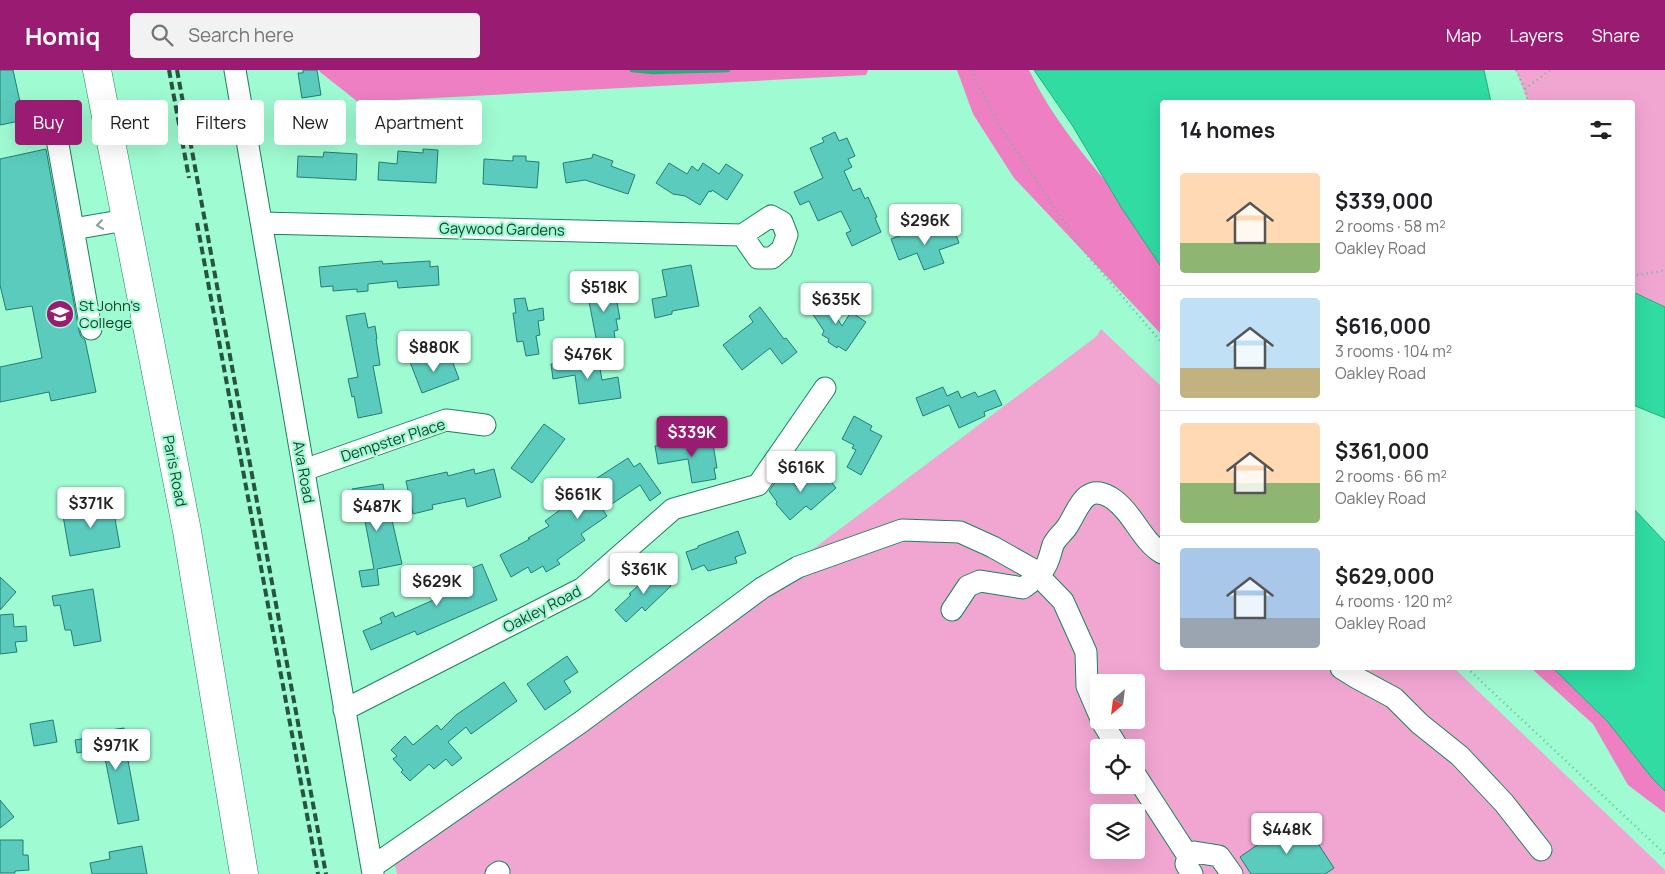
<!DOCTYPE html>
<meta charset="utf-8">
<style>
body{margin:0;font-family:Manrope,sans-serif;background:#f2f2f2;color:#202124;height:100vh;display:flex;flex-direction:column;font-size:19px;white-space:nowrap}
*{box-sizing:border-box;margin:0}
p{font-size:16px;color:#757577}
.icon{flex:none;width:28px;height:28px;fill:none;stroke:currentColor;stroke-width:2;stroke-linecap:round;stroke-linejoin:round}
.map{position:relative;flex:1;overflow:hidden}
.details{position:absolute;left:1160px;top:30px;width:475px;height:570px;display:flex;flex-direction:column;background:#fff;border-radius:5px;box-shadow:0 5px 20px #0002}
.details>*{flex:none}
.hud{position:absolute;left:15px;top:30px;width:475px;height:45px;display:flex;gap:10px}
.needle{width:32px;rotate:208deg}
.controls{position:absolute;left:1090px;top:604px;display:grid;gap:10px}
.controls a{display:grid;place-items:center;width:55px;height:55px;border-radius:5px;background:#fff;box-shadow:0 5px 20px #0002;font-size:25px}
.price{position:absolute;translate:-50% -42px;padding:0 11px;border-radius:5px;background:#fff;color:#222;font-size:16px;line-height:32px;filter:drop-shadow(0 1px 2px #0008)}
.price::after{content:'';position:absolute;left:50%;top:30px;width:15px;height:11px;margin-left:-8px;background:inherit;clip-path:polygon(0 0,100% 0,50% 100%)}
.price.active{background:#991b72;color:#fff}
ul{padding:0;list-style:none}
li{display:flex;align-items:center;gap:15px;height:125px;padding:0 20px}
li+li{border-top:1px solid #e0e0e0}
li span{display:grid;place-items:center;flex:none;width:140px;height:100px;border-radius:5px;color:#555}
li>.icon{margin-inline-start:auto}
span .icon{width:60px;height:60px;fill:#fffc;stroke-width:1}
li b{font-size:21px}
h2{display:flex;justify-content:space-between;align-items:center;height:60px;padding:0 20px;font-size:21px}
.chip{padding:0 18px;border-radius:5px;background:#fff;box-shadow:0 5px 20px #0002;font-size:18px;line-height:45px}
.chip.active{background:#991b72;color:#fff}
header{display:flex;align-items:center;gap:30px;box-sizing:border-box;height:70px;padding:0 25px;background:#991b72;color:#fff}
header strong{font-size:24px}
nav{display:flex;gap:28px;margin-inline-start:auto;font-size:18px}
.search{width:350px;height:45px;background:#f2f2f2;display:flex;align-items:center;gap:12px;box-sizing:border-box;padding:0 18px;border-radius:5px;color:#757577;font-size:19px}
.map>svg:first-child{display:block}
.green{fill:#f1a6d1;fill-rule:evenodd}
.forest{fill:#ef7fc3}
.water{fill:#30dca2;stroke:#28ac7f}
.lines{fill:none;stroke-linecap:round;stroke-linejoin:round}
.stream{stroke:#28ac7f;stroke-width:4.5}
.building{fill:#5bcbbd;stroke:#237d73}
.minor-casing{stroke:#1e815e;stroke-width:23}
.major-casing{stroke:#1e815e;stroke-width:29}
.path{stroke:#6fb999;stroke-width:2.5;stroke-dasharray:1 4;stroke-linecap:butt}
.minor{stroke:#fff;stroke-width:21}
.major{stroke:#fff;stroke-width:28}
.rail{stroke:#275441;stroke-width:4;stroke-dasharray:8 4;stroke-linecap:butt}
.oneway{stroke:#8a9e96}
.labels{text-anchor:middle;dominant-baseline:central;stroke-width:4.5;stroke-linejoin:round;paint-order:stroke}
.street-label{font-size:15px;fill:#163c2d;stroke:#9ffbd2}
.poi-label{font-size:15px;fill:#163c2d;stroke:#9ffbd2;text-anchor:start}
</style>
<header>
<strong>Homiq</strong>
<div class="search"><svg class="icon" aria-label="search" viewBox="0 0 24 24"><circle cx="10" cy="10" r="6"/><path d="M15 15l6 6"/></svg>Search here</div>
<nav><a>Map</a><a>Layers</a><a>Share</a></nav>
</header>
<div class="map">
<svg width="1665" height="804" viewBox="0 0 1665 804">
<rect width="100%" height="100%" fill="#9ffbd2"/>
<path class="green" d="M1516 0H1665V254L1633 237 1632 32H1528Z
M1101 259 1162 317V598H1454L1665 800V804H397L393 786C630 616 864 442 1097 266ZM1099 612H1136V650H1099ZM1099 678H1136V715H1099ZM1099 742H1136V780H1099Z"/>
<path class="forest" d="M319 0H868L866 5 358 32 320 2Z
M957 0H1029C1060 65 1115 121 1162 176V265L1014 108 973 44Z
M1531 598H1560L1604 636 1665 721V743L1628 715 1593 654Z"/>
<path class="water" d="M1034 0H1484L1491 32H1162V198L1121 137 1072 55Z
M1633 222 1665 237V348L1633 335Z
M1633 438 1665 472V721L1652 708 1608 652 1553 598H1632Z"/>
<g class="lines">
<path class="stream" d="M632 0 653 2 728 0"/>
</g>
<path class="building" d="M0 0H13L24 50 0 55Z
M303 0H317L321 25 302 28 298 3H303Z
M835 62 839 71 847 68 855 86 848 89 852 97 844 101 853 121 860 118 865 129 868 127 877 147 875 148 881 162 852 176 846 163 851 161 841 141 818 151 809 131 800 135 794 122 823 108 810 78 824 72 822 68Z
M46 79 79 261 81 267 85 270 96 322 51 331 49 322 0 332V297L42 288 32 236 6 240 0 215V89Z
M423 79 438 80 436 113 378 110 379 92 397 94 398 81 423 83Z
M324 82 357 84 356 110 297 107 298 86 323 87Z
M593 84 613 91 611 96 635 105 628 124 585 110 566 113 563 93 592 88Z
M513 86H526V91L539 92 537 118 483 114 484 89 513 91Z
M669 93 687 104 692 96 698 101 703 93 719 104 726 94 743 105 727 130 712 120 711 122 709 121 700 135 685 126 673 124 656 113Z
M930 155 934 166 954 159 959 173 939 180 944 193 924 200 917 183 899 190 891 169Z
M382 191 383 194 430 191V197L438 196 439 215 398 218 397 211 368 214V221L357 222V219L333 221V216L321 217 319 197Z
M691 195 699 236 672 241V244L655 248 652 229 667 226 662 200Z
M614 216 620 249H616L618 260 614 261 615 269 597 273 587 221Z
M822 226 842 256 851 242 866 252 846 281 838 276 837 278 828 272 829 269 822 265 824 261 808 237Z
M525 228 528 241 543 238 544 250 538 251 540 265 536 266 539 284 526 286 523 271 517 272 513 243H516L514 229Z
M760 237 784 269 786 268 797 282 782 294 770 278 742 300 723 275 753 252 749 246Z
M365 243 368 258 375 256 377 269H376L380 295 373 296 382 343 358 348 354 326 352 327 348 309 358 307 346 246Z
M450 285 459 309 422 323 410 292 424 286 427 293Z
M598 287 602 310 618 307 621 328 579 334 575 305 553 309 551 294Z
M943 317 947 326 958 321 961 328 975 322 978 327 995 320 1002 335 984 342 985 346 959 358 949 335 923 346 916 328Z
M854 346 872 356 870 360 882 366 861 405 847 397 856 380 852 378 854 375 842 369Z
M544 354 565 369 532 413 511 398Z
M712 368 717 398H714L716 409 692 413 688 389 658 394 655 376Z
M628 388 634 397 640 393 661 423 650 431 640 415 603 440 607 446 581 464 585 470 557 490 560 494 546 502 543 496 531 503 528 497 511 507 500 485 530 469 528 468 549 456 545 451 564 437 566 440 598 417 594 410Z
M820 398 836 418 811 440 806 436 790 450 776 434 777 432 769 421 783 401 797 417Z
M474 399 475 404 494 399 501 427 467 437 465 428 432 435 433 439 413 444 406 411 447 402 448 406Z
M383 414 387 438 389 437 402 494 377 499 379 515 362 517 359 501 374 499 365 451H362L359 432H355L352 419Z
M112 432 120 477 70 486 62 440Z
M738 461 746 483 735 487 737 493 708 501 704 495 692 500 686 482 698 478V476Z
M482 494 497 530 417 565 415 561 371 580 363 561 382 553 380 548 393 542 395 547 438 528 431 510 450 502 452 507Z
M659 499 669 508 666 511 671 516 645 541 642 537 626 552 615 540 631 525 629 524 652 503 653 504Z
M0 507 16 522 0 540Z
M93 519 101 571 74 576 71 560H65L60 535 54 536 52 526Z
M13 544 14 557 26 556 27 571 15 572 17 582 0 584V545Z
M567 586 578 602 564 611 571 622 545 640 527 614Z
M504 612 517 631 471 664 466 657 448 672 462 688 452 696 446 689 434 699 429 694 410 711 401 702 403 700 393 689 397 686 391 680 405 666 413 675 437 655 441 660 456 645Z
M53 650 57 672 34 676 30 654Z
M124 658 127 674H125L139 750 118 754 103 678 77 683 75 670 111 664 110 660Z
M0 730 14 747 0 758Z
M1290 752 1306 775 1315 769 1334 798 1325 804H1251L1240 787Z
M0 770H23V785H28L29 800 15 801V803H0Z
M142 776 147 804H92L90 793 110 789 109 782Z"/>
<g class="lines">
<defs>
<path id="minor" d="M235 0 373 804
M57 69 91 259
M262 153 742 165 771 146 782 152 787 165 782 179 772 188H758L742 165
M73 159 126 150
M304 400 446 350 485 355
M952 540 968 516 980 511 1023 518C1030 513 1038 507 1043 500 1049 493 1050 484 1053 475 1056 468 1063 463 1067 457 1078 441 1084 412 1110 427 1133 441 1141 471 1162 483
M1341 598 1357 608 1394 628 1420 654 1460 686 1504 733 1541 780
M344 640 583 518 673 439 758 415 825 318
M1101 650 1118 678
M1136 706 1188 786 1186 794 1192 804
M1188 786 1194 782 1219 786 1232 804
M372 797 581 652 762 518 798 497 902 460 960 462 993 477 1032 499 1063 531 1086 582 1087 616 1099 644
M496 804 499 802"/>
<path id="major" d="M97 0 187 461 244 804"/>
</defs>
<use href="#minor" class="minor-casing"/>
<use href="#major" class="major-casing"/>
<path class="path" d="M971 0 1002 60 1086 184 1162 273
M1516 0 1525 19 1528 32
M1525 19 1550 0
M1632 206 1662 201 1665 203
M1467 598 1665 784"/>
<use href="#minor" class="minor"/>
<use href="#major" class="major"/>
<path class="rail" d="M169 0 189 108
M177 0 326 804
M197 153 318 804"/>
</g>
<defs><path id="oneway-chevron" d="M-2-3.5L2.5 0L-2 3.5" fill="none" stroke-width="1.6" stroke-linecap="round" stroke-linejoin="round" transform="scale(1.25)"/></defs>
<use class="oneway" href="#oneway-chevron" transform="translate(100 155) rotate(171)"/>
<defs>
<symbol id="school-disc" viewBox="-11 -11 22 22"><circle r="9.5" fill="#991b72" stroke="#9ffbd2"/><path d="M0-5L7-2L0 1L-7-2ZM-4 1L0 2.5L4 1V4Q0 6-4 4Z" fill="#fff"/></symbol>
</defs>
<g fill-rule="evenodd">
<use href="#school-disc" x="44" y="228" width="32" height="32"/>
</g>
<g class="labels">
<g class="street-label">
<text transform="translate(502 159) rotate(1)">Gaywood Gardens</text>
<text transform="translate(393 370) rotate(-18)">Dempster Place</text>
<text transform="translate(175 401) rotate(79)">Paris Road</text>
<text transform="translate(304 402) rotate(80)">Ava Road</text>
<text transform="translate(542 539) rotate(-27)">Oakley Road</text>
</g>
<g class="poi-label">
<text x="79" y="235">St John's<tspan x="79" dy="17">College</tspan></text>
</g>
</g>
</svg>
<div class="controls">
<a><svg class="needle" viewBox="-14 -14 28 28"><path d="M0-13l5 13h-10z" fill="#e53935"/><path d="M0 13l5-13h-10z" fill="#757577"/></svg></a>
<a><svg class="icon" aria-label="locate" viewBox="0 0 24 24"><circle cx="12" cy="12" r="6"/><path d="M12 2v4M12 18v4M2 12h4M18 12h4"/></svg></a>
<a><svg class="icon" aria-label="layers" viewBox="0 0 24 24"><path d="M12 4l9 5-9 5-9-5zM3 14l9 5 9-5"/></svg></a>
</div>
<b class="price" style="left:925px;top:176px">$296K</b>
<b class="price" style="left:604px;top:243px">$518K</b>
<b class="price" style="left:836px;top:255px">$635K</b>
<b class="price" style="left:434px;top:303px">$880K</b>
<b class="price" style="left:588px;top:310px">$476K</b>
<b class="price active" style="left:692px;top:388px">$339K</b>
<b class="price" style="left:801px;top:423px">$616K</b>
<b class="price" style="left:578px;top:450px">$661K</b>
<b class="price" style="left:91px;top:459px">$371K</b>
<b class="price" style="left:377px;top:462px">$487K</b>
<b class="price" style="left:644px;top:525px">$361K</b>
<b class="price" style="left:437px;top:537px">$629K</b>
<b class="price" style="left:116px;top:701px">$971K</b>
<b class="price" style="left:1287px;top:785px">$448K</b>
<div class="hud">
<a class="chip active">Buy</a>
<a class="chip">Rent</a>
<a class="chip">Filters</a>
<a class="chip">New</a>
<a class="chip">Apartment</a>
</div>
<section class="details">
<h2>14 homes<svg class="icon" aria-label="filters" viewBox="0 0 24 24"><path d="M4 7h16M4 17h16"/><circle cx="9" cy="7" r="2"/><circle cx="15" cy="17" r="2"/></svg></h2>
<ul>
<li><span style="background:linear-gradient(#ffd9b3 70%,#8fb573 0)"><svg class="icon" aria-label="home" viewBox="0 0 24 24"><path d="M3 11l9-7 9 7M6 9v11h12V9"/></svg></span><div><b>$339,000</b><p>2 rooms · 58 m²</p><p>Oakley Road</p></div></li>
<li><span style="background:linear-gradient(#bfe0f5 70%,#c2b280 0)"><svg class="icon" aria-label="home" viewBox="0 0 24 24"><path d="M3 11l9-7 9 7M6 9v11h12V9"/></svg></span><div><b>$616,000</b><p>3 rooms · 104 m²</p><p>Oakley Road</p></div></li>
<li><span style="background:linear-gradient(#ffd9b3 60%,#8fb573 0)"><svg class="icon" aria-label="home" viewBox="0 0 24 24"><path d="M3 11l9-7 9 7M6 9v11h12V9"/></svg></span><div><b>$361,000</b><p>2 rooms · 66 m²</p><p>Oakley Road</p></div></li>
<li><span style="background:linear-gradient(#a9c7e8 70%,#9aa5b1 0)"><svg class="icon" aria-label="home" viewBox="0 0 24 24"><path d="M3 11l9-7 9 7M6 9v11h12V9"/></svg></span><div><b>$629,000</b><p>4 rooms · 120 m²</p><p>Oakley Road</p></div></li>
</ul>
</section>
</div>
